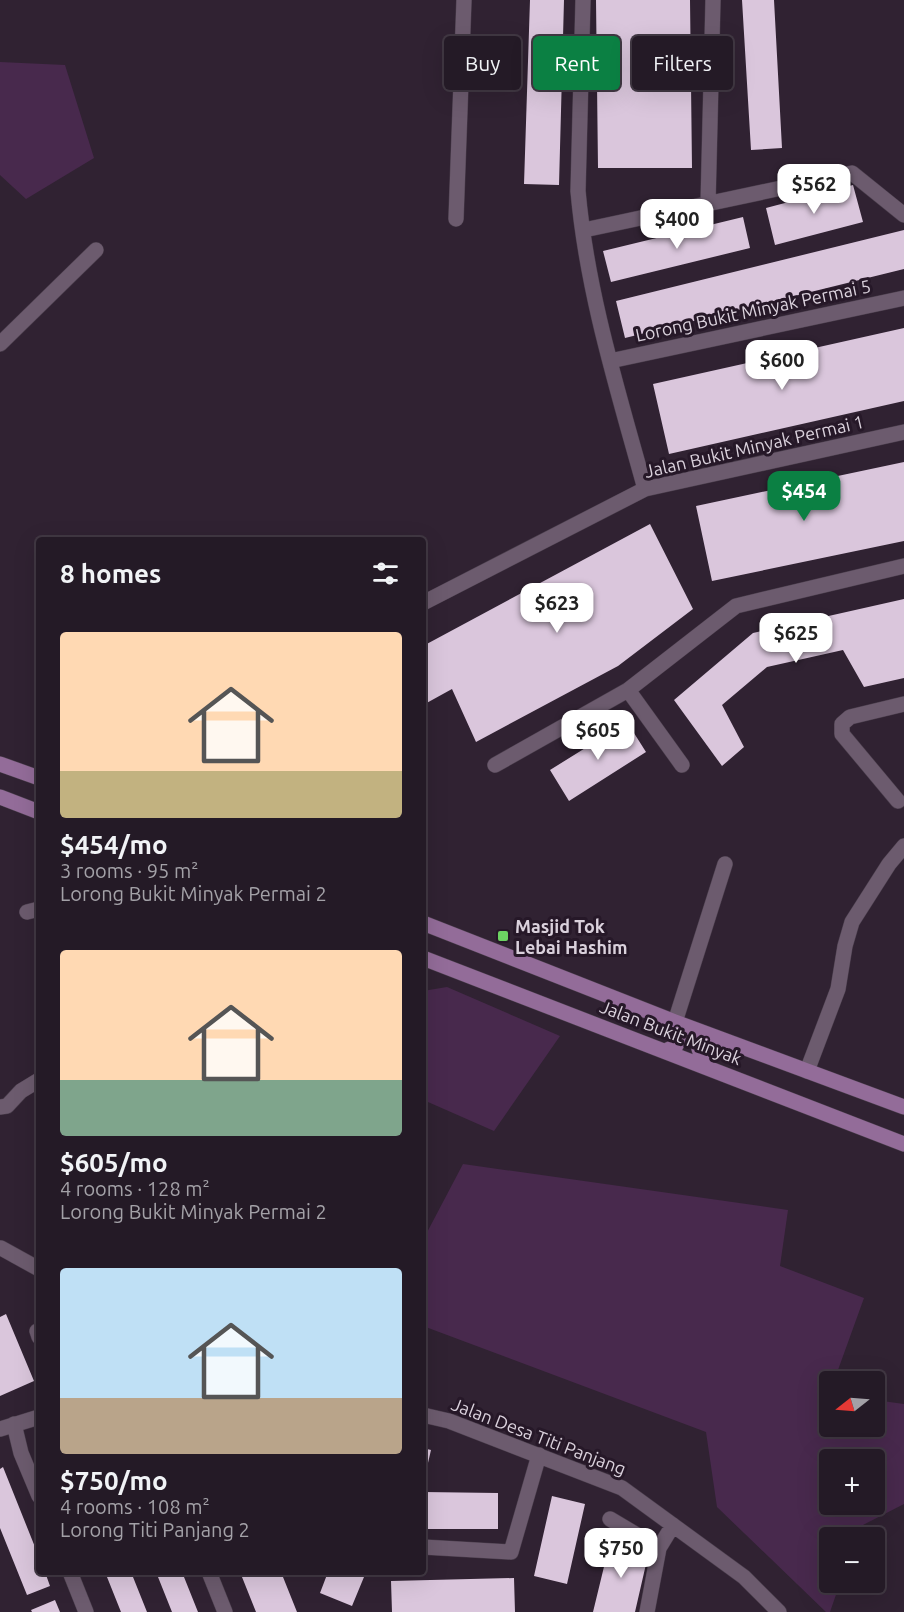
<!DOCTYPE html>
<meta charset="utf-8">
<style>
body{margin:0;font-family:Ubuntu,sans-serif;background:#302732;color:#f1f3f6;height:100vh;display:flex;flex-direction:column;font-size:22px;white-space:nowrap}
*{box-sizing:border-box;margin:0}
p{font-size:20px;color:#a3a1a7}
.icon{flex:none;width:33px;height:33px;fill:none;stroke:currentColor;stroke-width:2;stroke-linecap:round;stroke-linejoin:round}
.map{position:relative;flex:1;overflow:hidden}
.sheet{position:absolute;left:36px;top:537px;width:390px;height:1038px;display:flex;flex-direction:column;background:#241a26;border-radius:6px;box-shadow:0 6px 24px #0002,0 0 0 2px #413843}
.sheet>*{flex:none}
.top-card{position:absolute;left:444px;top:36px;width:369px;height:54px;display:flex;gap:12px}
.needle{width:39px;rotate:253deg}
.tools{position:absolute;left:819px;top:1371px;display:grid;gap:12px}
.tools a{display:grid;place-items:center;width:66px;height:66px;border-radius:6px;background:#241a26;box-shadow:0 6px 24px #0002,0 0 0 2px #413843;font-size:30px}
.price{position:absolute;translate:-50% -51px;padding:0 14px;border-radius:12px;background:#fff;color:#222;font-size:20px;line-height:39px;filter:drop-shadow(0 2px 3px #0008)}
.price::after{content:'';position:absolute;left:50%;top:36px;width:18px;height:14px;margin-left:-9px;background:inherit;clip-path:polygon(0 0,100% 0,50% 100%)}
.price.current{background:#0b8043;color:#fff}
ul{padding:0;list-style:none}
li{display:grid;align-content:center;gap:12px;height:318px;padding:0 24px}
li span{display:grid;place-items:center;height:186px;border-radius:6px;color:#555}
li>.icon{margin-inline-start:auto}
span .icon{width:108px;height:108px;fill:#fffc;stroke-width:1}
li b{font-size:26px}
h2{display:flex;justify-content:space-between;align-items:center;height:72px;padding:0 24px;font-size:26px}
.pill{padding:0 21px;border-radius:6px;background:#241a26;box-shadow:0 6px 24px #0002,0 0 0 2px #413843;font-size:21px;line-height:54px}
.pill.current{background:#0b8043;color:#fff}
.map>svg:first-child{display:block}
.green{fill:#48294d;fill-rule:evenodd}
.building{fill:#dac6dc}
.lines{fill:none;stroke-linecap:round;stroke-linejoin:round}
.minor-casing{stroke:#4a3e4c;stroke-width:16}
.secondary-casing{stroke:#4a3e4c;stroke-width:16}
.minor{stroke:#6c5b6e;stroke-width:15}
.secondary{stroke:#936c99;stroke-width:15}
.poi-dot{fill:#6cd362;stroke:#261828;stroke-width:2}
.labels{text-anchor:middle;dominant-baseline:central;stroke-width:6;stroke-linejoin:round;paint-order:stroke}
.street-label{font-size:18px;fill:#dad1dc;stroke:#261828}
.poi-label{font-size:18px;font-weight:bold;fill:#dad1dc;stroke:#261828;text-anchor:start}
</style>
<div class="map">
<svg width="904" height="1612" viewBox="0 0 904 1612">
<rect width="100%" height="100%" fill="#302232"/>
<path class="green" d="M0 62 65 65 94 158 26 199 0 175Z
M447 987 560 1036 494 1131 428 1102 423 1048V991Z
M463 1164 788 1210 780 1266 864 1298 834 1381 830 1382V1426H874L875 1400 904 1404V1504L859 1527 855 1537 830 1538V1582L840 1583 830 1612H826L717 1507 706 1432 423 1326V1240ZM830 1460H874V1504H830Z"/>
<path class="building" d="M530 0H564L559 185 524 184Z
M596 0H690L692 168H598Z
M742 0H774L782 148 751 150Z
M853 185 863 222 775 245 766 208Z
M743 217 750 248 611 282 603 251Z
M904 230V269L625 338 616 301Z
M904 328V401L669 454 653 384Z
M904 462V541L712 581 696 506Z
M650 524 693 609 618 666 476 742 452 689 423 705V646Z
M904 599V678L864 687 843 650 767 667 722 705 744 747 722 766 674 700 753 633Z
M627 722 646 752 569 801 550 770Z
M6 1314 34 1381 0 1396V1317Z
M423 1448 431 1450 424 1480 423 1479Z
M3 1467 39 1557V1572H45L50 1586 27 1595 0 1528V1469Z
M423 1492 498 1493V1529H423Z
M552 1496 585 1504 567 1584 534 1576Z
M610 1542 649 1551 635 1612H593Z
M105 1572H131L147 1612H121Z
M156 1572H182L198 1612H172Z
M240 1572H281L297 1612H256Z
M328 1572H352L364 1577 352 1606 320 1593Z
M514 1578 515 1612H392L391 1581Z
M55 1600 60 1612H32L31 1610Z"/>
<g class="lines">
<defs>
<path id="minor" d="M583 0 578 191C587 293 618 391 645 489
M708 204 713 0
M456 219 464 0
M584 230 852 173 904 215
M0 344 96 250
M610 361 904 298
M423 603 645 489 904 432
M628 690 682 765
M495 765 628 690 736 606 904 566
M898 801 842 734V724L850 717 904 704
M27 912 39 909
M675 1022 725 864
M807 1071 838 989 845 946 852 922 889 864 904 846
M0 1107 7 1106 21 1091 39 1080
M1 1248 39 1269
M37 1331 39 1337
M423 1415 449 1421 622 1488 744 1577 779 1612
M14 1424 21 1453 39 1496
M0 1429 39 1417
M610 1519 659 1548
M423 1547 511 1552 539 1455
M70 1572 86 1612
M209 1572 225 1612
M647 1612 659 1548 673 1525"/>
<path id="secondary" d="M0 764 39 778
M0 797 39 812
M423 923 675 1022 904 1107
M423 958 904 1144
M665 1051 676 1046 679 1034 675 1022
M704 1066 699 1049 703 1039 711 1036"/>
</defs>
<use href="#minor" class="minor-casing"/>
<use href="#secondary" class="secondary-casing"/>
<use href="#minor" class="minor"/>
<use href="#secondary" class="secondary"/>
</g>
<rect class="poi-dot" x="497" y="930" width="12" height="12" rx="3"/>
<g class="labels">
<g class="street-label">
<text transform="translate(753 310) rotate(-12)">Lorong Bukit Minyak Permai 5</text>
<text transform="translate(754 446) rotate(-13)">Jalan Bukit Minyak Permai 1</text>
<text transform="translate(671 1032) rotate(21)">Jalan Bukit Minyak</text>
<text transform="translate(539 1436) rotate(21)">Jalan Desa Titi Panjang</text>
</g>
<g class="poi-label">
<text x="515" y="926">Masjid Tok<tspan x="515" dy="21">Lebai Hashim</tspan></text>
</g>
</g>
</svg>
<div class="tools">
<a><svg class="needle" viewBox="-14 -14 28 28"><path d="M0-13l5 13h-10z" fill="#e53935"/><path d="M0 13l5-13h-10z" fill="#a3a1a7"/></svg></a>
<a>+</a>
<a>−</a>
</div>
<b class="price" style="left:814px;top:215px">$562</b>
<b class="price" style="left:677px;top:250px">$400</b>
<b class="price" style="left:782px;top:391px">$600</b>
<b class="price current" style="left:804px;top:522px">$454</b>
<b class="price" style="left:557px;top:634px">$623</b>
<b class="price" style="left:796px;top:664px">$625</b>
<b class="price" style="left:598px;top:761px">$605</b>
<b class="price" style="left:621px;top:1579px">$750</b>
<div class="top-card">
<a class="pill">Buy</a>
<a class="pill current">Rent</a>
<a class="pill">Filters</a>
</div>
<section class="sheet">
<h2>8 homes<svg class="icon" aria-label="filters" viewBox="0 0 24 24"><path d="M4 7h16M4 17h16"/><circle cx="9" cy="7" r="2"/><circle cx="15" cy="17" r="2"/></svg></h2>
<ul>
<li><span style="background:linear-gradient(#ffd9b3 75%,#c2b280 0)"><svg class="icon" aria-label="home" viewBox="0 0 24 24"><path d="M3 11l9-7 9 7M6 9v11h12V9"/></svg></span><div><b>$454/mo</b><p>3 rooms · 95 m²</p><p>Lorong Bukit Minyak Permai 2</p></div></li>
<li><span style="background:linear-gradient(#ffd9b3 70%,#7fa58c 0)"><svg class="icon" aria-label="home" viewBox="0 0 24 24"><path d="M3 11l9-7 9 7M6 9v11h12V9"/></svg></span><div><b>$605/mo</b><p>4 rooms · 128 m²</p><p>Lorong Bukit Minyak Permai 2</p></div></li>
<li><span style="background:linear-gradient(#bfe0f5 70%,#b9a48a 0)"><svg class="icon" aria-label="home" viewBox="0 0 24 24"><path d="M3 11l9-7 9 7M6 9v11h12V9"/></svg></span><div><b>$750/mo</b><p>4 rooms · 108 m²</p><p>Lorong Titi Panjang 2</p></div></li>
</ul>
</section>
</div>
